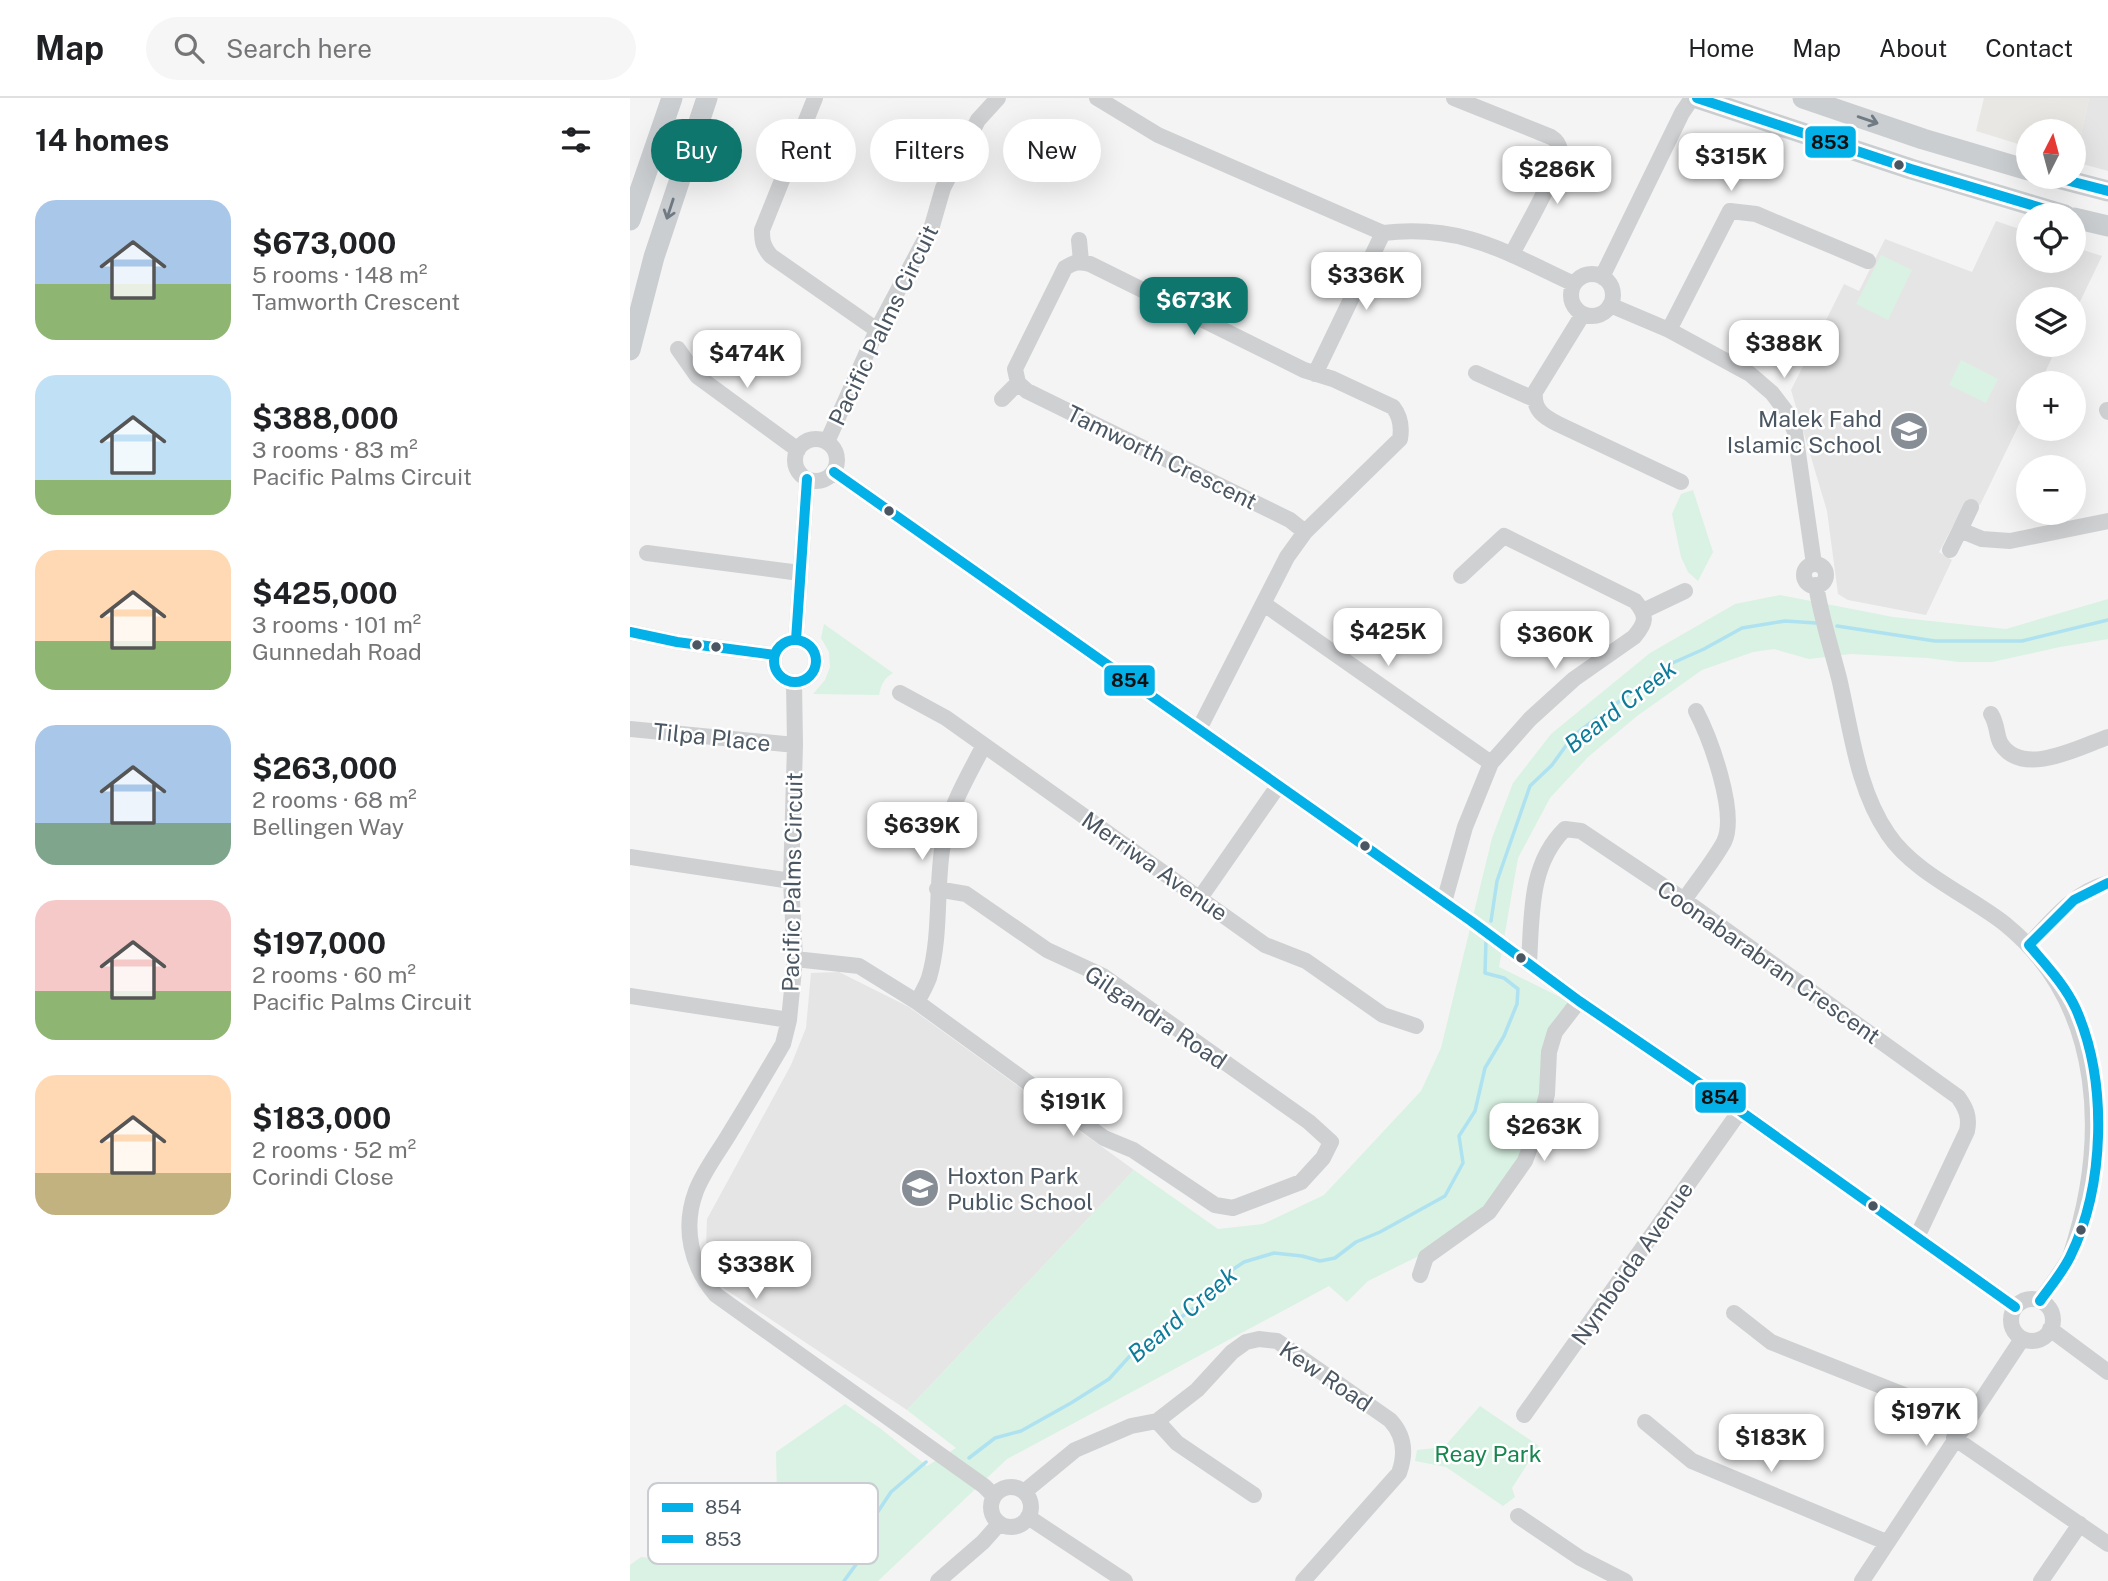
<!DOCTYPE html>
<meta charset="utf-8">
<style>
body{margin:0;font-family:"Public Sans",sans-serif;background:#f6f6f6;color:#202124;height:100vh;display:flex;flex-direction:column;font-size:26px;white-space:nowrap}
*{box-sizing:border-box;margin:0}
p{font-size:23px;color:#757577}
.icon{flex:none;width:38px;height:38px;fill:none;stroke:currentColor;stroke-width:2;stroke-linecap:round;stroke-linejoin:round}
.map{position:relative;flex:1;overflow:hidden}
.panel{display:flex;flex-direction:column;background:#fff;width:630px}
.panel>*{flex:none}
.guide{position:absolute;left:21px;top:21px;width:665px;height:63px;display:flex;gap:14px}
.needle{width:46px;rotate:6deg}
.tools{position:absolute;left:1386px;top:21px;display:grid;gap:14px}
.tools a{display:grid;place-items:center;width:70px;height:70px;border-radius:50%;background:#fff;box-shadow:0 7px 28px #0002;font-size:35px}
.price{position:absolute;translate:-50% -60px;padding:0 16px;border-radius:14px;background:#fff;color:#222;font-size:23px;line-height:46px;filter:drop-shadow(0 2px 4px #0008)}
.price::after{content:'';position:absolute;left:50%;top:42px;width:21px;height:16px;margin-left:-10px;background:inherit;clip-path:polygon(0 0,100% 0,50% 100%)}
.price.current{background:#0f766e;color:#fff}
ul{padding:0;list-style:none}
li{display:flex;align-items:center;gap:21px;height:175px;padding:0 35px}
li span{display:grid;place-items:center;flex:none;width:196px;height:140px;border-radius:21px;color:#555}
li>.icon{margin-inline-start:auto}
span .icon{width:84px;height:84px;fill:#fffc;stroke-width:1}
li b{font-size:30px}
h2{display:flex;justify-content:space-between;align-items:center;height:84px;padding:0 35px;font-size:30px}
.pill{padding:0 24px;border-radius:32px;background:#fff;box-shadow:0 7px 28px #0002;font-size:24px;line-height:63px}
.pill.current{background:#0f766e;color:#fff}
header{display:flex;align-items:center;gap:42px;box-sizing:border-box;height:98px;padding:0 35px;background:#fff;border-bottom:2px solid #e0e0e0}
header strong{font-size:33px}
nav{display:flex;gap:38px;margin-inline-start:auto;font-size:24px}
.search{width:490px;height:63px;background:#f6f6f6;display:flex;align-items:center;gap:18px;box-sizing:border-box;padding:0 24px;border-radius:38px;color:#757577;font-size:26px}
main{display:flex;flex:1;min-height:0}
.map>svg:first-child{display:block}
.commercial{fill:#e8e7e3}
.education{fill:#e6e5e6}
.green{fill:#d9f2e3}
.lines{fill:none;stroke-linecap:round;stroke-linejoin:round}
.stream{stroke:#aee2f0;stroke-width:3.5}
.minor{stroke:#ced0d2;stroke-width:16}
.major{stroke:#caced1;stroke-width:21}
.bus-1-casing{stroke:#fff;stroke-width:16}
.bus-2-casing{stroke:#fff;stroke-width:16}
.bus-1{stroke:#04b0e8;stroke-width:10}
.bus-2{stroke:#04b0e8;stroke-width:10}
.oneway{stroke:#707a83}
.bus-dot{fill:#4a5661;stroke:#fff;stroke-width:2.5}
.labels{text-anchor:middle;dominant-baseline:central;stroke-width:5;stroke-linejoin:round;paint-order:stroke}
.street-label{font-size:23px;fill:#4a5661;stroke:#fff}
.poi-label{font-size:23px;fill:#4a5661;stroke:#fff;text-anchor:end}
.park-label{font-size:23px;fill:#17864f;stroke:#fff}
.water-label{font-size:24px;font-style:italic;fill:#0c7c9b;stroke:#fff}
.key{fill:#fff;stroke:#c9ccd0;stroke-width:2}
.key-label{font-size:19px;fill:#4a5661}
.line-badge{stroke:#fff;stroke-width:2.5}
.pale-badge-label{font-size:19px;text-anchor:middle;font-weight:bold;fill:#111}
</style>
<header>
<strong>Map</strong>
<div class="search"><svg class="icon" aria-label="search" viewBox="0 0 24 24"><circle cx="10" cy="10" r="6"/><path d="M15 15l6 6"/></svg>Search here</div>
<nav><a>Home</a><a>Map</a><a>About</a><a>Contact</a></nav>
</header>
<main>
<section class="panel">
<h2>14 homes<svg class="icon" aria-label="filters" viewBox="0 0 24 24"><path d="M4 7h16M4 17h16"/><circle cx="9" cy="7" r="2"/><circle cx="15" cy="17" r="2"/></svg></h2>
<ul>
<li><span style="background:linear-gradient(#a9c7e8 60%,#8fb573 0)"><svg class="icon" aria-label="home" viewBox="0 0 24 24"><path d="M3 11l9-7 9 7M6 9v11h12V9"/></svg></span><div><b>$673,000</b><p>5 rooms · 148 m²</p><p>Tamworth Crescent</p></div></li>
<li><span style="background:linear-gradient(#bfe0f5 75%,#8fb573 0)"><svg class="icon" aria-label="home" viewBox="0 0 24 24"><path d="M3 11l9-7 9 7M6 9v11h12V9"/></svg></span><div><b>$388,000</b><p>3 rooms · 83 m²</p><p>Pacific Palms Circuit</p></div></li>
<li><span style="background:linear-gradient(#ffd9b3 65%,#8fb573 0)"><svg class="icon" aria-label="home" viewBox="0 0 24 24"><path d="M3 11l9-7 9 7M6 9v11h12V9"/></svg></span><div><b>$425,000</b><p>3 rooms · 101 m²</p><p>Gunnedah Road</p></div></li>
<li><span style="background:linear-gradient(#a9c7e8 70%,#7fa58c 0)"><svg class="icon" aria-label="home" viewBox="0 0 24 24"><path d="M3 11l9-7 9 7M6 9v11h12V9"/></svg></span><div><b>$263,000</b><p>2 rooms · 68 m²</p><p>Bellingen Way</p></div></li>
<li><span style="background:linear-gradient(#f6c9c9 65%,#8fb573 0)"><svg class="icon" aria-label="home" viewBox="0 0 24 24"><path d="M3 11l9-7 9 7M6 9v11h12V9"/></svg></span><div><b>$197,000</b><p>2 rooms · 60 m²</p><p>Pacific Palms Circuit</p></div></li>
<li><span style="background:linear-gradient(#ffd9b3 70%,#c2b280 0)"><svg class="icon" aria-label="home" viewBox="0 0 24 24"><path d="M3 11l9-7 9 7M6 9v11h12V9"/></svg></span><div><b>$183,000</b><p>2 rooms · 52 m²</p><p>Corindi Close</p></div></li>
</ul>
</section>
<div class="map">
<svg width="1478" height="1483" viewBox="0 0 1478 1483">
<rect width="100%" height="100%" fill="#f4f4f4"/>
<path class="commercial" d="M1354 0H1459L1445 64 1444 33H1398V49L1346 33Z"/>
<path class="education" d="M1459 0H1478V73L1445 64Z
M1366 123 1398 134V163H1444V149L1472 158 1444 216V201H1398V247H1428L1410 285H1398V308L1350 407 1337 402 1309 454 1322 462 1296 517 1218 502 1208 496 1197 413 1161 292 1214 186 1229 193 1255 141 1342 174Z
M209 874 279 909 504 1072 277 1312 89 1187 80 1166 76 1149 77 1121 161 967 176 930 181 875Z"/>
<path class="green" d="M1251 157 1282 172 1258 222 1226 206Z
M1331 262 1368 281 1356 305 1319 287Z
M1063 392 1083 454 1068 483 1058 474 1051 459 1042 416 1051 396Z
M1150 497 1263 519 1376 531 1478 501V541L1430 549 1362 564H1329L1297 560 1221 556 1179 561 1144 551 1123 554 1072 572 1007 618 958 659 920 700 888 760 869 869 940 904 936 930 927 948 916 1016 867 1105 809 1148 738 1183 717 1204 699 1188 377 1361 248 1483H0V1467L11 1459 87 1467 148 1436 146 1354 215 1306 251 1331 297 1368 326 1350 277 1312 504 1072 588 1131 633 1126 694 1097 791 993 811 950 862 740 883 685 921 636 1020 555 1105 506Z
M194 526 263 575C254 580 251 587 249 597L183 596 195 582 200 569 199 554 191 540Z
M850 1308 909 1348 882 1390 885 1399 873 1408 816 1369 785 1363 787 1352 814 1349Z"/>
<g class="lines">
<path class="stream" d="M1207 528 1305 543H1392L1478 522
M861 823 867 783 900 688 922 667 943 638 1038 567 1074 551 1112 530 1155 523 1186 525
M339 1360 365 1340 391 1333 441 1305 479 1281 508 1249 570 1206 593 1178 614 1164 644 1155 672 1158 690 1163 705 1160 726 1144 750 1134 815 1098 833 1065 829 1038 845 1013 855 970 874 938 887 906 888 891 874 880 855 875 856 842
M214 1483 238 1450 245 1418 261 1394 296 1364"/>
<path class="minor" d="M185 0 132 132C132 143 133 149 141 158L247 232
M467 0 528 37 753 135C833 126 875 154 944 186
M824 0 921 39C926 42 929 45 930 52 931 70 892 136 882 156
M449 142 451 163
M941 197a21 21 0 1 1 42 0a21 21 0 1 1-42 0Z
M972 179 1052 15 1062 0
M980 207 1039 232 1120 276 1142 295 1158 316 1165 334 1184 466
M953 216 905 294C903 312 914 319 928 326L1051 384
M1039 232 1100 113 1126 116 1238 163
M48 251 67 278 168 352
M846 275 904 301
M685 276 753 135
M372 301 388 285
M1477 312 1478 314
M165 362a21 21 0 1 1 42 0a21 21 0 1 1-42 0Z
M197 344 247 232 302 128 313 90 348 22 368 0
M204 374 841 823 949 903 1110 1013 1385 1209
M1330 432 1341 409
M1320 452 1330 432 1352 441 1380 443 1478 423
M17 455 170 475
M1174 477a11 11 0 1 1 22 0a11 11 0 1 1-22 0Z
M1186 487C1191 519 1201 549 1209 580 1221 631 1227 691 1258 736 1284 775 1338 797 1375 826 1476 908 1478 1044 1440 1159 1431 1175 1420 1189 1410 1203
M634 506 861 665
M1013 513 1055 493
M0 534 47 544 145 557
M166 542 177 381
M144 563a21 21 0 1 1 42 0a21 21 0 1 1-42 0Z
M164 584 165 647 161 783 165 861 159 922 153 946C136 975 119 1004 101 1033 90 1052 74 1072 66 1093 52 1130 61 1168 86 1197L354 1388 364 1398
M270 595 316 620 635 847 676 863 753 917 786 928
M1361 616C1368 627 1366 638 1371 646 1393 680 1449 649 1478 639
M0 631 165 647
M569 631 657 459 675 434 770 341C772 329 771 319 763 309L703 281 674 272 460 166C449 163 444 164 435 170L385 271 388 285 397 293 660 422 675 434
M0 759 161 783
M570 800 648 688
M1054 802C1067 783 1083 764 1094 744 1108 715 1080 640 1066 613
M814 804 835 729 861 665 900 621 944 581 1004 539C1016 525 1018 518 1005 503L874 438 831 478
M1399 847C1423 821 1443 795 1478 785
M165 861 229 868 287 904 474 1040 503 1052 585 1107 603 1110 671 1084 693 1060 701 1044 679 1024 473 878 417 852 336 796 307 791
M899 865C902 817 899 766 935 731L951 733 1054 802 1328 999C1336 1010 1340 1019 1337 1033L1287 1139
M0 898 159 922
M287 904C291 897 296 888 299 880 311 839 306 794 312 752 318 710 335 684 354 647
M790 1177 796 1159 859 1114 895 1063 911 1020 917 996 919 954 925 934 949 903
M1381 1222a21 21 0 1 1 42 0a21 21 0 1 1-42 0Z
M1104 1215 1141 1244 1337 1322
M1420 1231 1478 1274
M894 1317 1110 1013
M527 1323 547 1345 624 1397
M1015 1324 1062 1363 1256 1444
M1324 1340 1478 1446
M361 1409a20 20 0 1 1 40 0a20 20 0 1 1-40 0Z
M394 1394 445 1352 501 1328 527 1323 567 1292 602 1254 616 1244 629 1241 647 1243 760 1322C775 1338 776 1356 769 1375L673 1483
M888 1418 950 1460 995 1483
M398 1419 495 1483
M308 1483 353 1444 369 1426
M1232 1483 1392 1241
M1411 1483 1450 1426"/>
<path class="major" d="M1067 0 1281 71 1435 117
M1173 0 1293 41 1398 72
M1424 79 1478 93
M1444 120 1478 128
M0 122 42 0
M0 252 24 159 77 0"/>
<defs>
<path id="bus-1" d="M204 374 841 823 949 903 1110 1013 1385 1209
M0 534 47 544 145 557
M166 542 177 381
M144 563a21 21 0 1 1 42 0a21 21 0 1 1-42 0Z
M1399 847C1416 867 1435 887 1446 911 1478 984 1475 1088 1440 1159 1432 1175 1420 1189 1410 1203
M1399 847 1444 802 1478 785"/>
<path id="bus-2" d="M1067 0 1281 71 1435 117
M1424 79 1478 93"/>
</defs>
<use href="#bus-1" class="bus-1-casing"/>
<use href="#bus-2" class="bus-2-casing"/>
<use href="#bus-1" class="bus-1"/>
<use href="#bus-2" class="bus-2"/>
</g>
<defs><path id="oneway-shaft" d="M-6 0H5M1.5-3L5.5 0L1.5 3" fill="none" stroke-width="1.6" stroke-linecap="round" stroke-linejoin="round" transform="scale(1.75)"/></defs>
<g class="oneway">
<use href="#oneway-shaft" transform="translate(1238 22) rotate(19)"/>
<use href="#oneway-shaft" transform="translate(40 111) rotate(108)"/>
</g>
<defs>
<symbol id="school-disc" viewBox="-11 -11 22 22"><circle r="9.5" fill="#868d94" stroke="#fff"/><path d="M0-5L7-2L0 1L-7-2ZM-4 1L0 2.5L4 1V4Q0 6-4 4Z" fill="#fff"/></symbol>
</defs>
<g fill-rule="evenodd">
<use href="#school-disc" x="1257" y="311" width="44" height="44"/>
<use href="#school-disc" x="268" y="1068" width="44" height="44"/>
</g>
<g class="bus-dot">
<circle cx="1269" cy="67" r="6"/>
<circle cx="259" cy="413" r="6"/>
<circle cx="67" cy="547" r="6"/>
<circle cx="86" cy="549" r="6"/>
<circle cx="735" cy="748" r="6"/>
<circle cx="891" cy="860" r="6"/>
<circle cx="1243" cy="1108" r="6"/>
<circle cx="1451" cy="1132" r="6"/>
</g>
<g class="labels">
<g class="street-label">
<text transform="translate(253 227) rotate(-64)">Pacific Palms Circuit</text>
<text transform="translate(532 359) rotate(26)">Tamworth Crescent</text>
<text transform="translate(82 639) rotate(6)">Tilpa Place</text>
<text transform="translate(525 768) rotate(35)">Merriwa Avenue</text>
<text transform="translate(162 784) rotate(-89)">Pacific Palms Circuit</text>
<text transform="translate(1139 864) rotate(35)">Coonabarabran Crescent</text>
<text transform="translate(526 919) rotate(34)">Gilgandra Road</text>
<text transform="translate(1002 1165) rotate(-55)">Nymboida Avenue</text>
<text transform="translate(696 1278) rotate(34)">Kew Road</text>
</g>
<g class="poi-label">
<text x="1252" y="320">Malek Fahd<tspan x="1252" dy="26">Islamic School</tspan></text>
<text x="317" y="1077" text-anchor="start">Hoxton Park<tspan x="317" dy="26">Public School</tspan></text>
</g>
<g class="park-label">
<text x="858" y="1355">Reay Park</text>
</g>
<g class="water-label">
<text transform="translate(990 608) rotate(-38)">Beard Creek</text>
<text transform="translate(552 1216) rotate(-40)">Beard Creek</text>
</g>
</g>
<rect x="18" y="1385" width="230" height="81" rx="10" class="key"/>
<rect x="32" y="1405" width="31" height="9" fill="#04b0e8"/>
<rect x="32" y="1437" width="31" height="8" fill="#04b0e8"/>
<g class="key-label">
<text x="75" y="1416">854</text>
<text x="75" y="1448">853</text>
</g>
<g class="line-badge">
<rect x="1174" y="27" width="53" height="34" rx="7" fill="#04b0e8"/>
<rect x="473" y="566" width="53" height="33" rx="7" fill="#04b0e8"/>
<rect x="1064" y="983" width="53" height="33" rx="7" fill="#04b0e8"/>
</g>
<g class="pale-badge-label">
<text x="1200" y="51">853</text>
<text x="500" y="589">854</text>
<text x="1090" y="1006">854</text>
</g>
</svg>
<div class="tools">
<a><svg class="needle" viewBox="-14 -14 28 28"><path d="M0-13l5 13h-10z" fill="#e53935"/><path d="M0 13l5-13h-10z" fill="#757577"/></svg></a>
<a><svg class="icon" aria-label="locate" viewBox="0 0 24 24"><circle cx="12" cy="12" r="6"/><path d="M12 2v4M12 18v4M2 12h4M18 12h4"/></svg></a>
<a><svg class="icon" aria-label="layers" viewBox="0 0 24 24"><path d="M12 4l9 5-9 5-9-5zM3 14l9 5 9-5"/></svg></a>
<a>+</a>
<a>−</a>
</div>
<b class="price" style="left:1101px;top:95px">$315K</b>
<b class="price" style="left:927px;top:108px">$286K</b>
<b class="price" style="left:736px;top:214px">$336K</b>
<b class="price current" style="left:564px;top:239px">$673K</b>
<b class="price" style="left:1154px;top:282px">$388K</b>
<b class="price" style="left:117px;top:292px">$474K</b>
<b class="price" style="left:758px;top:570px">$425K</b>
<b class="price" style="left:925px;top:573px">$360K</b>
<b class="price" style="left:292px;top:764px">$639K</b>
<b class="price" style="left:443px;top:1040px">$191K</b>
<b class="price" style="left:914px;top:1065px">$263K</b>
<b class="price" style="left:126px;top:1203px">$338K</b>
<b class="price" style="left:1296px;top:1350px">$197K</b>
<b class="price" style="left:1141px;top:1376px">$183K</b>
<div class="guide">
<a class="pill current">Buy</a>
<a class="pill">Rent</a>
<a class="pill">Filters</a>
<a class="pill">New</a>
</div>
</div>
</main>
